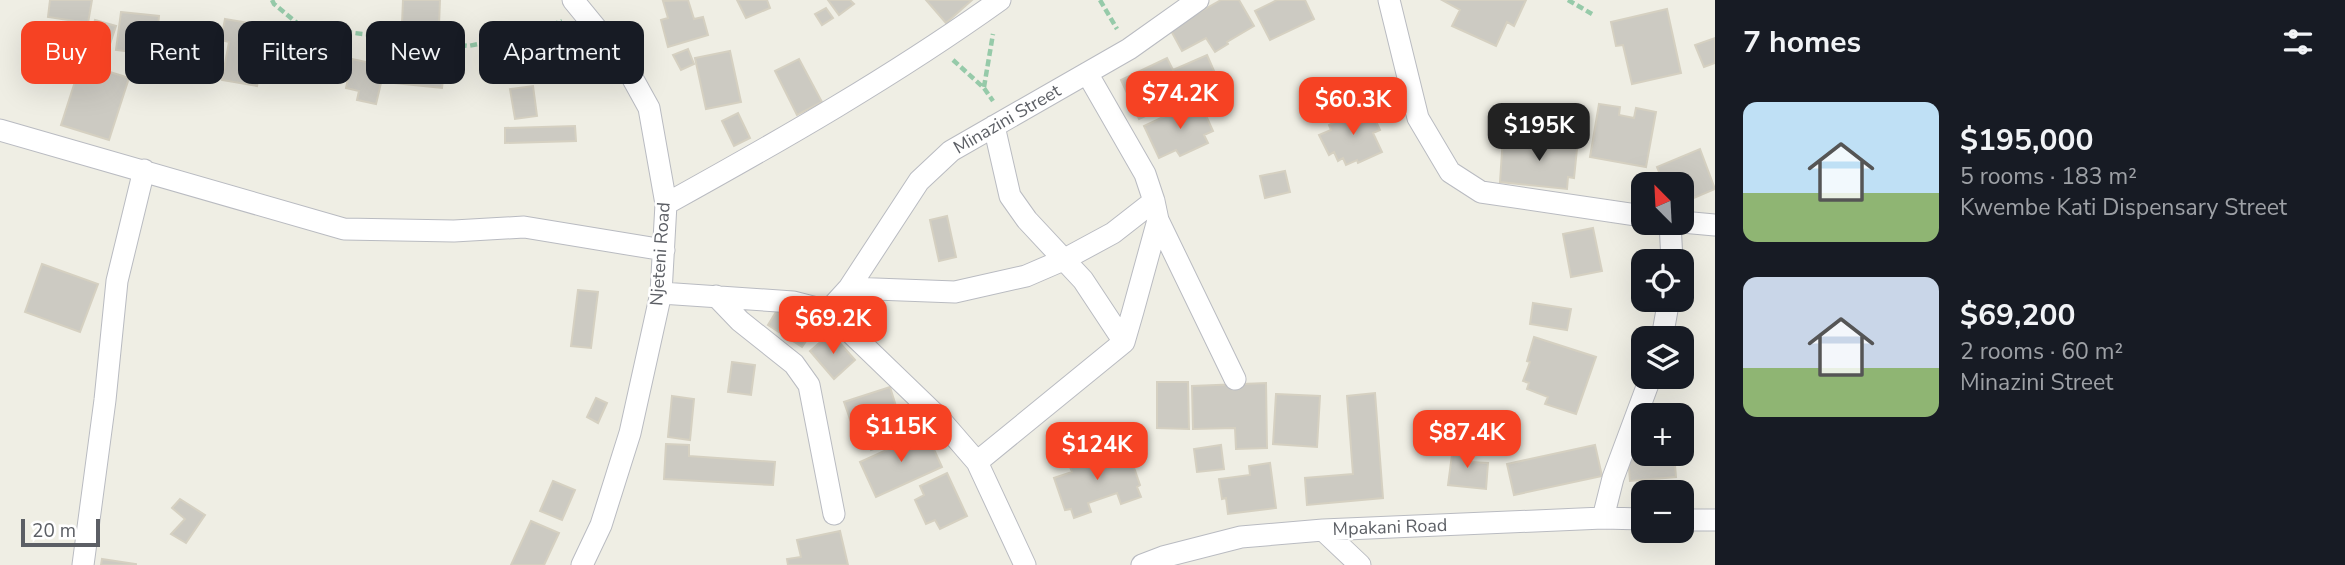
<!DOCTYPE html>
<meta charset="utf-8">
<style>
body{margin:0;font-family:"Nunito Sans",sans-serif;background:#20242c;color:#f1f3f6;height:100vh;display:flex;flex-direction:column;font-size:26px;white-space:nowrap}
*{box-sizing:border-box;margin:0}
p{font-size:23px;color:#9ea1a6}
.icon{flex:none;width:38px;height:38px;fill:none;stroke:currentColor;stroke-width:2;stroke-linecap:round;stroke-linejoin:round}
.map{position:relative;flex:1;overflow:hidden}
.panel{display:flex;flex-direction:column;background:#171b24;width:630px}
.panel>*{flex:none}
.guide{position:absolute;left:21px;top:21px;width:665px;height:63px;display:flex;gap:14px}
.needle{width:46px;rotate:336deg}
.controls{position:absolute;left:1631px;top:172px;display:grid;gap:14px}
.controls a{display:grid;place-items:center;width:63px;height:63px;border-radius:14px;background:#171b24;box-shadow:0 7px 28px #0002;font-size:35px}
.scale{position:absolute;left:21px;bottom:18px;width:79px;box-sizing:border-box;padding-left:7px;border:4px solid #5c5f65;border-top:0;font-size:19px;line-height:24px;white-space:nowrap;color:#5c5f65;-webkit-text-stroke:5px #fff;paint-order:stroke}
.price{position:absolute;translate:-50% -60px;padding:0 16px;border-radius:14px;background:#f64223;color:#fff;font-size:23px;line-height:46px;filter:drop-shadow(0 2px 4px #0008)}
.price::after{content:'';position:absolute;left:50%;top:42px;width:21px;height:16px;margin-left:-10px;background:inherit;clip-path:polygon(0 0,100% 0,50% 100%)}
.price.current{background:#222;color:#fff}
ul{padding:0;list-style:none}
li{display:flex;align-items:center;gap:21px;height:175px;padding:0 28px}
li span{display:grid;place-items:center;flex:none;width:196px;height:140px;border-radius:14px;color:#555}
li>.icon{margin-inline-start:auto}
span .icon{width:84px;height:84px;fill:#fffc;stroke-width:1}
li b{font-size:30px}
h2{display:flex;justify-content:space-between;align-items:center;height:84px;padding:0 28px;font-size:30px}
.tag{padding:0 24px;border-radius:14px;background:#171b24;box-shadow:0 7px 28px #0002;font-size:24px;line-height:63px}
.tag.current{background:#f64223;color:#fff}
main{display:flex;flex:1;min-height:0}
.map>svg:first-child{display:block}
.building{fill:#cccac2;stroke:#d5d0c1;stroke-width:2}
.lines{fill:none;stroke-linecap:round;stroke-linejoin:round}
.street-casing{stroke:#b9bbc1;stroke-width:23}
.path{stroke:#96caa9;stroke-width:4.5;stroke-dasharray:7 3.5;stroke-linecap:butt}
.street{stroke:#fff;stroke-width:21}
.labels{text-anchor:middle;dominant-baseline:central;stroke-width:5;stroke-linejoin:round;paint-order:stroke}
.street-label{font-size:18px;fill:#5c5f65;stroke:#fff}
</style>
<main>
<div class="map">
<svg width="1715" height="565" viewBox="0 0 1715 565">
<rect width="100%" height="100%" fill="#efeee4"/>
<path class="building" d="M50 0H92L88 23 48 17Z
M403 0H440L439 25 402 24Z
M688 0 694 19 703 17 708 35 668 47 661 20 668 18 663 1Z
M737 0H767L770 8 746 18Z
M828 0H850L854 4 839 15Z
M926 0H972L946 23Z
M1221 0H1239L1254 26 1227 42 1228 44 1215 52 1206 38 1182 51 1170 29Z
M1277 0H1305L1314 19 1270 40 1255 11Z
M1442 0H1526L1514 26 1507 22 1496 46 1452 26 1460 10Z
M826 8 833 18 822 25 815 14Z
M1667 9 1681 73 1632 84 1623 45 1616 46 1611 22Z
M121 12 159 16 158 27 181 30 176 70 159 68 158 77 137 74 140 53 116 50Z
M225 19 285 29 280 58 263 55 257 86 222 80 229 42 221 40Z
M95 20 116 26 105 59 85 53Z
M1715 38V63L1704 67 1695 45Z
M688 49 694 64 681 70 673 55Z
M730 51 741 102 706 109 695 58Z
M398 53 432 57V63L445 65 442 88 395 83Z
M1207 55 1222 89 1202 99 1198 92 1139 119 1121 80 1167 58 1173 70Z
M352 59 385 66 376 104 357 100 359 91 346 88Z
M799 59 822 102 797 115 775 71Z
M81 63 129 78 109 140 61 125Z
M533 86 537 116 515 119 510 89Z
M1199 100 1213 131 1204 135 1208 143 1180 156 1176 150 1159 158 1144 126Z
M1599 104 1620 107 1619 115 1634 118 1636 108 1656 112 1646 167 1590 157Z
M1369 106 1380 130 1373 133 1382 152 1358 163 1357 160 1346 165 1343 158 1338 161 1334 152 1329 155 1319 135 1331 130 1329 125Z
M738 113 750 138 734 146 722 121Z
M575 126 576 141 505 143V128Z
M1503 137 1533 141 1532 145 1552 148 1553 137 1578 139 1574 178 1568 177 1567 189 1500 182Z
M1700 149 1715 189 1682 203V184H1664L1657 167Z
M1285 171 1290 192 1265 198 1260 176Z
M947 216 956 257 939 261 930 220Z
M1593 228 1602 271 1571 277 1563 234Z
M42 264 98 284 80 332 25 312Z
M578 290 598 292 591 348 571 346Z
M1533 303 1571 309 1567 330 1530 324Z
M781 304 816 327 802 347 768 325Z
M831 333 855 360 834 379 810 351Z
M1534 337 1596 357 1576 414 1545 404 1548 397 1527 389 1529 383 1523 381 1530 362 1527 361Z
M732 362 755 365 751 395 728 392Z
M1157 382H1188L1189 429 1157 428Z
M1266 383 1267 448 1236 449 1235 428 1193 429 1192 386Z
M890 387 906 438 871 450 861 419 851 422 844 402Z
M1375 393 1383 498 1307 505 1305 478 1353 474 1347 396Z
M1276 394 1320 396 1317 447 1273 444Z
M672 396 694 399 690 440 668 437Z
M596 398 607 403 598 423 587 417Z
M926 432 942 467 876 497 860 462Z
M666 444 689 445V456L775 462 773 485 664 479Z
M1221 445 1224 469 1197 472 1194 449Z
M1595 445 1602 476 1514 495 1507 464Z
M1453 447 1471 449 1470 462 1488 463 1486 489 1448 485Z
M1098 451 1101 462 1129 453 1140 485 1137 487 1141 497 1121 504 1117 493 1088 503 1091 512 1074 518 1071 509 1065 510 1054 478 1072 472 1068 462Z
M1674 453 1676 477 1630 481 1628 456Z
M1270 463 1276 508 1228 514 1226 498 1222 499 1219 479 1250 475 1249 466Z
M947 473 967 516 940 529 935 520 926 524 915 500 924 495 920 486Z
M553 481 575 490 562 520 540 511Z
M180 499 205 515 186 543 171 534 185 519 172 508Z
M531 521 559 533 544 565H511Z
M840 531 848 565H788L787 559 801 557 797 540Z
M102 559 136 564V565H101Z"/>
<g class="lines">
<defs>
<path id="street" d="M573 0 623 61 649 108 666 204 661 293 630 433 601 525 582 565
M1389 0 1418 118 1450 172 1481 192 1643 216
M994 126 1010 196 1027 220 1083 280 1124 342
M0 130 344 229 454 231 524 227 664 250
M666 204C780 141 894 76 1000 0
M1158 220 1235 379
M1670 222 1672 261
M1682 222 1715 225
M849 288 955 292 1026 276 1063 260 1113 233 1154 201
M661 293 793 302 828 311 938 417 977 462 1025 565
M716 296 740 321 794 364 809 385 834 514
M828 311 849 288 919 181 951 151 1129 49 1198 0
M1662 338 1669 299
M977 462 1124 342 1133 311 1158 220 1154 201 1145 174 1087 73
M1603 518 1613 478 1651 376
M1682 520H1715
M1323 530 1360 565
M83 565 105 400 117 281 144 170
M1142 565 1163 557 1241 537 1323 530 1603 518 1643 519"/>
</defs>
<use href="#street" class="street-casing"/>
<path class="path" d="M272 0 274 4 302 27 468 46 521 36 562 21
M1100 0 1117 29
M1568 0 1592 14
M953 60 984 88 993 101
M984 87 993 34"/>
<use href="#street" class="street"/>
</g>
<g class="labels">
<g class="street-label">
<text transform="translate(1007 119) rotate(-30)">Minazini Street</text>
<text transform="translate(660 254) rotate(-86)">Njeteni Road</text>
<text transform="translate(1390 527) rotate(-2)">Mpakani Road</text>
</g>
</g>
</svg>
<div class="controls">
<a><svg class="needle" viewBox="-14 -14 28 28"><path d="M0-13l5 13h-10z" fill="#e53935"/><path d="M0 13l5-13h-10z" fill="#9ea1a6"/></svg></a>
<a><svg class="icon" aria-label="locate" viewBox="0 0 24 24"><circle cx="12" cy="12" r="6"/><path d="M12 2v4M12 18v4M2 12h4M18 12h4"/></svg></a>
<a><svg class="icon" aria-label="layers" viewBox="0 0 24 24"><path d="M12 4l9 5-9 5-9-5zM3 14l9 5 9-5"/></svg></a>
<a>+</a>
<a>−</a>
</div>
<div class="scale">20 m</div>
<b class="price" style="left:1180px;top:131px">$74.2K</b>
<b class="price" style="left:1353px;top:137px">$60.3K</b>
<b class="price current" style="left:1539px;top:163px">$195K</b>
<b class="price" style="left:833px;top:356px">$69.2K</b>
<b class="price" style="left:901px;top:464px">$115K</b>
<b class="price" style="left:1467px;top:470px">$87.4K</b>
<b class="price" style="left:1097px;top:482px">$124K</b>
<div class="guide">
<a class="tag current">Buy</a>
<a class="tag">Rent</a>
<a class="tag">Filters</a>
<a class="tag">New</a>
<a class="tag">Apartment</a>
</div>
</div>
<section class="panel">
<h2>7 homes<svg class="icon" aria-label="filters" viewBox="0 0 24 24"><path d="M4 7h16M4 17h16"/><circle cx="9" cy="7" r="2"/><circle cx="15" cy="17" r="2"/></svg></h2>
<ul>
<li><span style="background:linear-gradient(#bfe0f5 65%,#8fb573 0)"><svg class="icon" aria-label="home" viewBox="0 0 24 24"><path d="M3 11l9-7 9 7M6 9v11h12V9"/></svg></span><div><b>$195,000</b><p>5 rooms · 183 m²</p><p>Kwembe Kati Dispensary Street</p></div></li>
<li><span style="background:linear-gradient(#c9d6e8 65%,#8fb573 0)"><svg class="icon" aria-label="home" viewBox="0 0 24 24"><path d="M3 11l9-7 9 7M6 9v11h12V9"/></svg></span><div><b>$69,200</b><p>2 rooms · 60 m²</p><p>Minazini Street</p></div></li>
</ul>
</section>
</main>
